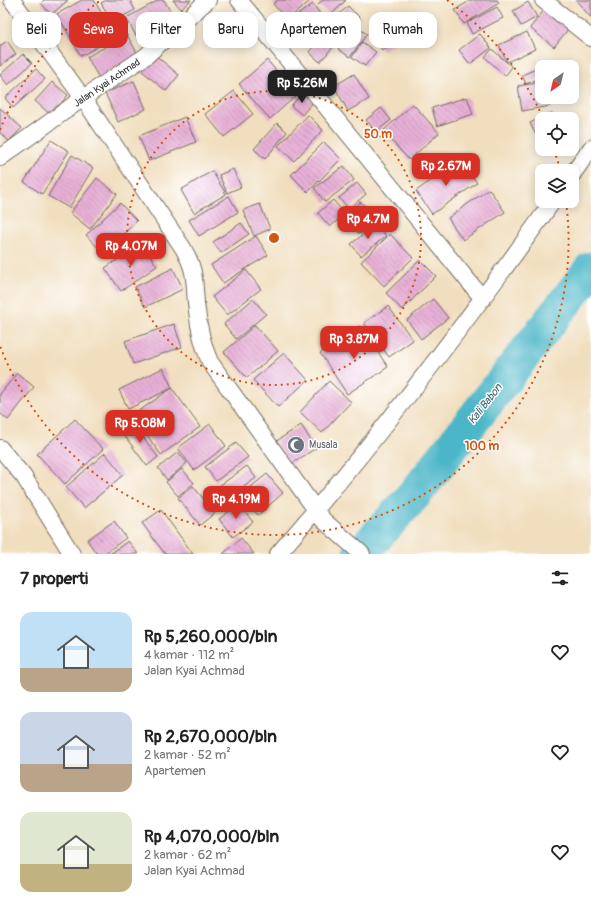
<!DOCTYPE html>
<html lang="id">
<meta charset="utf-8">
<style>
body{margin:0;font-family:Pangolin,sans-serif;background:#f6f6f6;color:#222;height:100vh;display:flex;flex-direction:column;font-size:15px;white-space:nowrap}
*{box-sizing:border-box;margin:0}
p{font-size:13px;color:#767676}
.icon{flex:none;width:22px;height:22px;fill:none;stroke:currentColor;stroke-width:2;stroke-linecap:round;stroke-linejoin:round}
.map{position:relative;height:554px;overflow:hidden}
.sheet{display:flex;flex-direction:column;background:#fff;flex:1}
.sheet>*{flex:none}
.guide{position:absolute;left:12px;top:12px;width:567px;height:36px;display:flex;gap:8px}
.needle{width:26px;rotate:214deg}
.tools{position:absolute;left:535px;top:60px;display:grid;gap:8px}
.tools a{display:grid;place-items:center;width:44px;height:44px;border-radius:8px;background:#fff;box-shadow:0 2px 10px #0003;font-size:20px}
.price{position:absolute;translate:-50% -34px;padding:0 9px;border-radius:8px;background:#d93025;color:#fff;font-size:13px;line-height:26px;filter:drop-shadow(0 1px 2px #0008)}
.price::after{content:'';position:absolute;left:50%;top:24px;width:12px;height:9px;margin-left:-6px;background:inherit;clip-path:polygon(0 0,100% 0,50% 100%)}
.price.on{background:#222;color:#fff}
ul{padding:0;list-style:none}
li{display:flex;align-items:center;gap:12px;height:100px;padding:0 20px}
li span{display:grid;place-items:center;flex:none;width:112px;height:80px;border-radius:12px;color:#555}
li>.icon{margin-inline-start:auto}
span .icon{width:48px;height:48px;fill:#fffc;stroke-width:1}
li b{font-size:17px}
h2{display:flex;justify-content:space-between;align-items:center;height:48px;padding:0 20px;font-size:17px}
.tag{padding:0 14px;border-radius:12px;background:#fff;box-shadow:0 2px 10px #0003;font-size:14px;line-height:36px}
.tag.on{background:#d93025;color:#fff}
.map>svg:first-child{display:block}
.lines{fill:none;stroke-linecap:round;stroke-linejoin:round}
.river{stroke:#4bb6c8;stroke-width:35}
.building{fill:url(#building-back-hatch)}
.minor-casing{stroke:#706a5e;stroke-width:18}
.minor{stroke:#fff;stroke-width:16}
.ring{fill:none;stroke:#d5540f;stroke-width:2;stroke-dasharray:2 4}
.labels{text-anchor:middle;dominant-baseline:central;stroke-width:3;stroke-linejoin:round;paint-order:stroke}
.street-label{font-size:10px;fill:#2b2b2b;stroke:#fff}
.worship-label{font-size:10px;fill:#5b616d;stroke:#fff;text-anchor:start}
.water-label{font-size:11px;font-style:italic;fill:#38636a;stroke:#fff}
.centre{fill:#d5540f;stroke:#fff;stroke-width:2}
.ring-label{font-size:12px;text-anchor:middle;font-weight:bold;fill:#d5540f;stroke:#fff;stroke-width:3;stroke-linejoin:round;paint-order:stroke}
</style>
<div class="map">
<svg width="591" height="554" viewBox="0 0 591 554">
<defs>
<pattern id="building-back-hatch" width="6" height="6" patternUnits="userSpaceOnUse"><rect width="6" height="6" fill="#e8b0d7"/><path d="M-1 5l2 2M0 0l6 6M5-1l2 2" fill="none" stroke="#bc8faf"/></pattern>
</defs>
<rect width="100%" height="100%" fill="#fff"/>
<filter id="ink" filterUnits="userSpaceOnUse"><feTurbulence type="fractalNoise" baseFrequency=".025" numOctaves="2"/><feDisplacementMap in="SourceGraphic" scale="8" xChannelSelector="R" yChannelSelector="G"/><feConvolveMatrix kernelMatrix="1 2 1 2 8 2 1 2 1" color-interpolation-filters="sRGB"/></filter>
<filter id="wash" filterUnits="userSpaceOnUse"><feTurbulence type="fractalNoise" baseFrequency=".012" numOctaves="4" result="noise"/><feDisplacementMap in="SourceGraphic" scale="16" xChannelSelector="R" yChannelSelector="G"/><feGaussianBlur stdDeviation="0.9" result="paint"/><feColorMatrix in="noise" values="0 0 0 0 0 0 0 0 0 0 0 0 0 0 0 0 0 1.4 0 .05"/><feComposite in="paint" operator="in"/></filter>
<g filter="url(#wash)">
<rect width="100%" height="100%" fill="#f1debe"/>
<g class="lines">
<path class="river" d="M360 554 415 494 591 269"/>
</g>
<g id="blocks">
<path class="building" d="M44 0H68L51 15 41 3Z
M82 0H94L115 37 81 56 57 14Z
M107 0H130L135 10 112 22 101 3Z
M159 0H164L176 21 139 41 126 18Z
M173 0H191L181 9Z
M278 0H311L287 20 273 4Z
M323 0H346L330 16 318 4Z
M471 0H497L499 3 464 24 455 10Z
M576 0H591V18Z
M528 2 537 17 521 26 513 11Z
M313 4 325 21 302 37 290 20Z
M348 6 360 18 334 42 323 29Z
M497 7 503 18 472 34 467 23Z
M545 9 569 28 554 47 530 28Z
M388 19 401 39 382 50 370 31Z
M355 26 367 34 350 57 338 49Z
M527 32 535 49 507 62 499 45Z
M480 34 491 48 470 64 459 50Z
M127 35 139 56 99 78 87 57Z
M322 36 334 46 320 62 309 52Z
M7 41 16 54 0 66V46Z
M362 42 376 52 365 66 352 57Z
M492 49 512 67 505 76 485 57Z
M23 54 32 63 8 85 0 75Z
M154 54 179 75 166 91 141 70Z
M267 60 297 95 270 119 239 84Z
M554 61 557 67H542V77L526 84 522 75Z
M36 69 45 79 13 108 5 98Z
M354 74 369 99 348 111 334 86Z
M134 81 146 109 118 122 105 93Z
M52 82 68 95 51 115 35 101Z
M542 82V97H548L550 106 522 111 518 86Z
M234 91 253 114 224 137 205 114Z
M302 93 313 102 302 115 291 106Z
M467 97 473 114 437 126 432 108Z
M413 104 439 133 409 160 383 131Z
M0 108 22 128 9 141 0 133Z
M381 108 391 120 376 132 366 120Z
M552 113 555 119H542V148L530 123Z
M308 115 323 130 294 161 278 146Z
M185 117 196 142 149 161 139 136Z
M277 123 287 132 265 159 254 149Z
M51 140 69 151 42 194 24 182Z
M324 142 341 159 308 192 291 175Z
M72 155 93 168 69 208 48 196Z
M460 160 477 183 432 214 416 191Z
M344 166 354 180 325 202 314 188Z
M233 169 241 187 227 193 219 175Z
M212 171 226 194 194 213 181 190Z
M97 178 117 194 90 229 70 213Z
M357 183 366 194 349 209 339 198Z
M489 189 505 212 463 240 448 218Z
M229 196 238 212 199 236 189 220Z
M333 200 345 214 330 227 318 213Z
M360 202 375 214 360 234 344 222Z
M120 203 137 221 103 253 86 235Z
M260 204 270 229 254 236 243 210Z
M241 223 249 234 221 253 213 242Z
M376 224 386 236 361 256 351 244Z
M390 234 413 258 384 286 361 262Z
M256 236 268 255 223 283 211 265Z
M142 243 157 266 121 291 105 268Z
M420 260 436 276 402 310 386 293Z
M173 268 183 289 145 307 135 287Z
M246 270 261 289 227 315 212 297Z
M253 299 266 314 236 339 224 324Z
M433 299 448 318 421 339 407 320Z
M388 306 413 340 389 357 364 323Z
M174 324 182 347 133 364 125 341Z
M255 325 278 351 247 378 224 352Z
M360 326 388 367 347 394 320 353Z
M284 353 308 380 278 407 253 380Z
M163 368 172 388 200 427 161 455 133 415 172 388 128 409 119 390Z
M17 373 34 387 8 420 0 413V394Z
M329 381 351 402 322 433 300 412Z
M75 419 103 449 65 484 37 454Z
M132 423 158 457 147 466 121 431Z
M210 424 226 446 194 470 178 448Z
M301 425 316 448 290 465 275 442Z
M236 443 248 457 216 481 205 467Z
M178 452 187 463 167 480 158 468Z
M105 453 123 475 84 508 66 487Z
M247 466 256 478 228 498 219 486Z
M182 469 194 483 178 496 166 482Z
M267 474 283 493 258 515 241 495Z
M193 486 215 513 200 525 178 498Z
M239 504 253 522 233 537 219 519Z
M161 510 193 554H165L142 523Z
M114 521 126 538 104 554H97L87 540Z
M241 538 254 554H223Z
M128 541 138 554H110Z"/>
</g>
</g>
<g filter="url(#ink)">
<use href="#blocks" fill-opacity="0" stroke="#706a5e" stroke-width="1"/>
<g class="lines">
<defs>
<path id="minor" d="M12 0 83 98 183 248C198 274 193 283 197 311 199 329 203 346 210 362L323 520 362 554
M239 0 483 299
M543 0 591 38
M0 158 83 98 146 56 208 0
M572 175 591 148
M0 448 24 477 72 554
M278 554C376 441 467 322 553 201"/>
</defs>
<use href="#minor" class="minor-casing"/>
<use href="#minor" class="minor"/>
</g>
</g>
<g class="ring">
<circle cx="274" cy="238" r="147"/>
<path d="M0 130A294 294 0 0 1 101 0M447 0A294 294 0 0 1 543 118M554 150A294 294 0 0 1 560 169M566 202A294 294 0 0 1 0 346"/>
</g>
<defs>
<symbol id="mosque-disc" viewBox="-11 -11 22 22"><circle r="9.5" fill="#6b7280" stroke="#fff"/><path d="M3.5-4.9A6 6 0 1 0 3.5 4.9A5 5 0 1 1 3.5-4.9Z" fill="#fff"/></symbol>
</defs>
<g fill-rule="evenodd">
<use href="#mosque-disc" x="286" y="435" width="20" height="20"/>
</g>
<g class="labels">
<g class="street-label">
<text transform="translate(107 83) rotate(-34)">Jalan Kyai Achmad</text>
</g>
<g class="worship-label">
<text x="309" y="445">Musala</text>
</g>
<g class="water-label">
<text transform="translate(485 404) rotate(-52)">Kali Babon</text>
</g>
</g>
<circle cx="274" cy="238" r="6" class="centre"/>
<g class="ring-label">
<text x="378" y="138">50 m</text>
<text x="482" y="450">100 m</text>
</g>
</svg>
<div class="tools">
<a><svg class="needle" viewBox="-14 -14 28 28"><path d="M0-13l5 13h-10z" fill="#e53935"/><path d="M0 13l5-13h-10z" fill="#767676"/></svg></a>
<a><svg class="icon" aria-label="locate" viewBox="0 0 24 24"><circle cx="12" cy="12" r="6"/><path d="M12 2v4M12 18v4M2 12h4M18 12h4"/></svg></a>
<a><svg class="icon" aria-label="layers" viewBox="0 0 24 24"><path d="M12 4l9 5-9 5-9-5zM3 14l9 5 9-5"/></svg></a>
</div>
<b class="price on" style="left:302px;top:104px">Rp 5.26M</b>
<b class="price" style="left:446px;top:187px">Rp 2.67M</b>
<b class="price" style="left:368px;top:240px">Rp 4.7M</b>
<b class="price" style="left:131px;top:267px">Rp 4.07M</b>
<b class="price" style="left:354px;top:360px">Rp 3.87M</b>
<b class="price" style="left:140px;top:444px">Rp 5.08M</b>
<b class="price" style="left:236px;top:520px">Rp 4.19M</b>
<div class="guide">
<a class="tag">Beli</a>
<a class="tag on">Sewa</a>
<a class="tag">Filter</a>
<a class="tag">Baru</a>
<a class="tag">Apartemen</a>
<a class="tag">Rumah</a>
</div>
</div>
<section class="sheet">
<h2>7 properti<svg class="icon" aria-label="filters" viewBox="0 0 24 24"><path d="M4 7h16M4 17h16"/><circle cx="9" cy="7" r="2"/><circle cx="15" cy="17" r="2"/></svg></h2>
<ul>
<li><span style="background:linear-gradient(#bfe0f5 70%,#b9a48a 0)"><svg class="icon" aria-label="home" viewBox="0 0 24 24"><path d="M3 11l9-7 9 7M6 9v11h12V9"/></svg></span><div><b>Rp 5,260,000/bln</b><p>4 kamar · 112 m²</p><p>Jalan Kyai Achmad</p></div><svg class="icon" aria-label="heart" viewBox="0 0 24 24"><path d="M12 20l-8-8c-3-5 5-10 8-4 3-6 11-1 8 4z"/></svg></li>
<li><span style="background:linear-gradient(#c9d6e8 65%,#b9a48a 0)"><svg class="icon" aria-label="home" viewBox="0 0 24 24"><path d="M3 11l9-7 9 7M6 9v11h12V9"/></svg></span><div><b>Rp 2,670,000/bln</b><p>2 kamar · 52 m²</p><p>Apartemen</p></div><svg class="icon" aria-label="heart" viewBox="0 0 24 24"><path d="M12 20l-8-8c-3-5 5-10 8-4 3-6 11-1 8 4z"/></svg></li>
<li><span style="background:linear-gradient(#dfe7d0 65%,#c2b280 0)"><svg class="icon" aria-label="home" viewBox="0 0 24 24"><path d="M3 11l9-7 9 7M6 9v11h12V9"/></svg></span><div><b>Rp 4,070,000/bln</b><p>2 kamar · 62 m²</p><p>Jalan Kyai Achmad</p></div><svg class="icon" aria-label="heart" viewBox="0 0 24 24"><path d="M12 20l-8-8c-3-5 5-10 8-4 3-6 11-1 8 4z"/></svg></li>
</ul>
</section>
